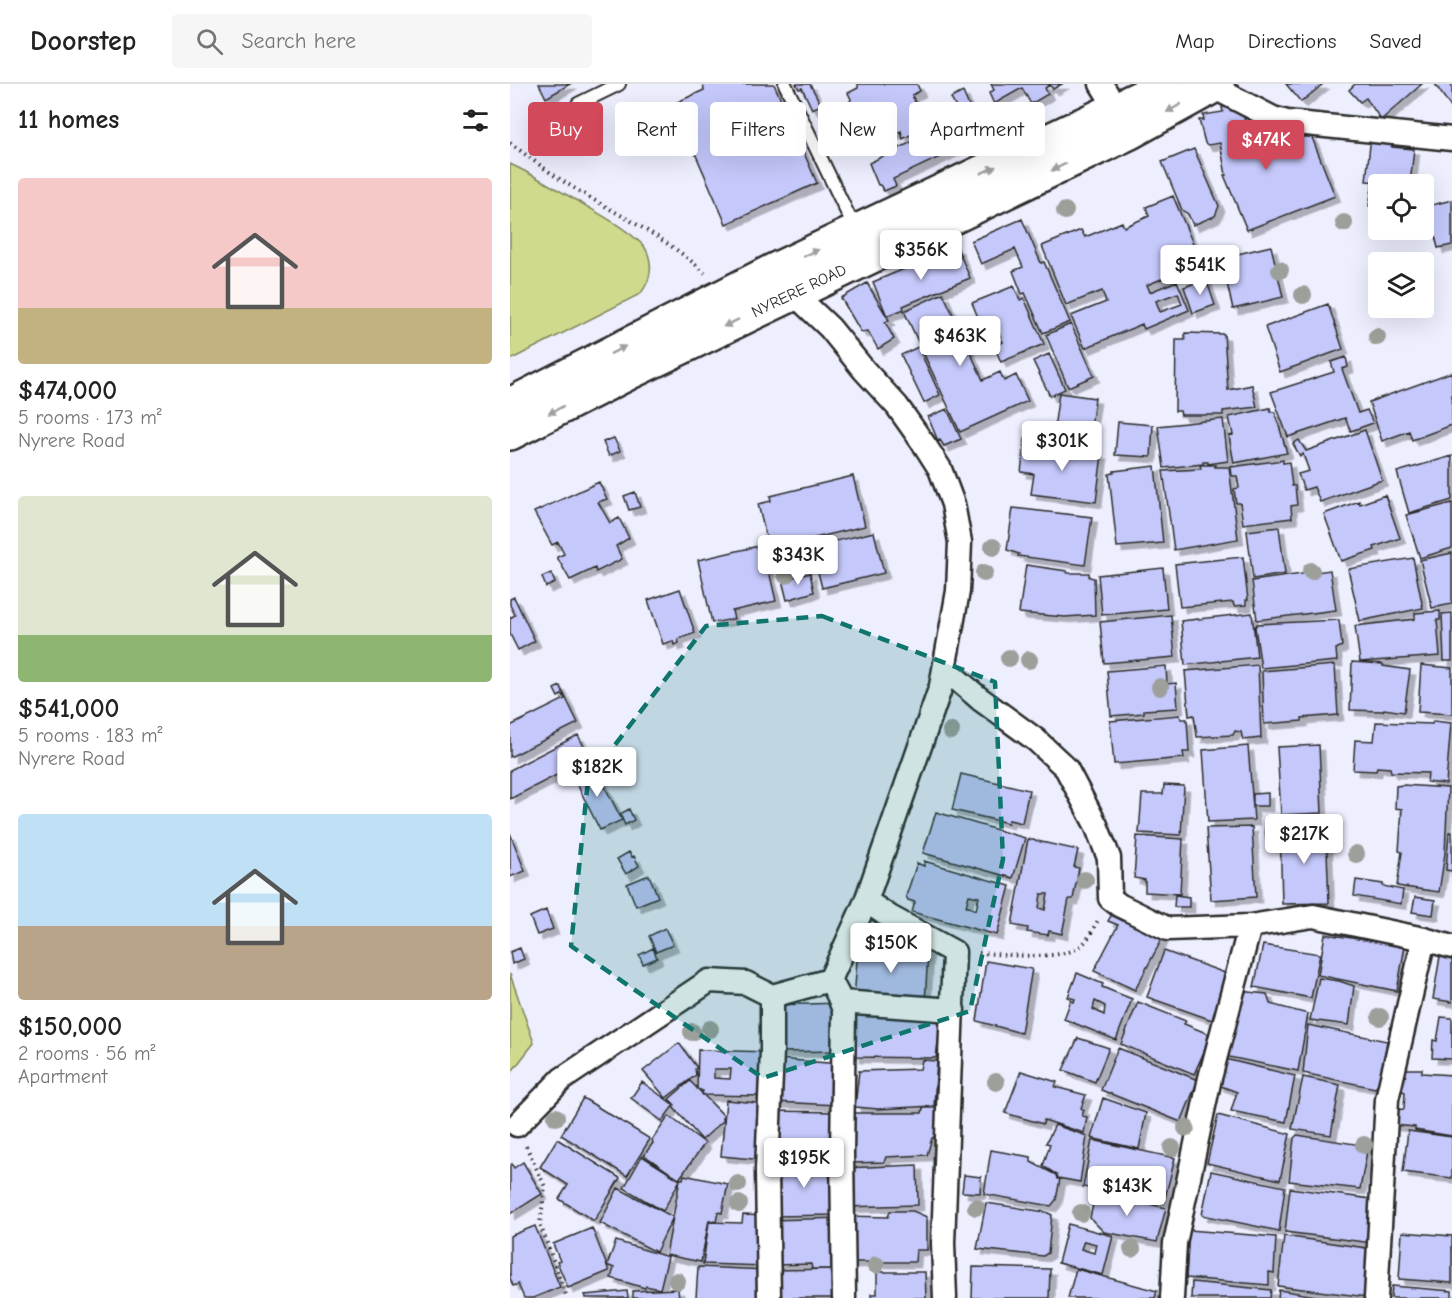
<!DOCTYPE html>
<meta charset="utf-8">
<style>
body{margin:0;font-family:"Comic Neue",sans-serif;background:#f6f6f6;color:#222;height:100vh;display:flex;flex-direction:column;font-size:22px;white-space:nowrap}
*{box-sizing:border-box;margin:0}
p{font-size:20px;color:#767676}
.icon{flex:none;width:33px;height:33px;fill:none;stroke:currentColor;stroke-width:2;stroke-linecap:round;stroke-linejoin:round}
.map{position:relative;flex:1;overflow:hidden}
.drawer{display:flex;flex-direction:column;background:#fff;width:510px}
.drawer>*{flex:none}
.banner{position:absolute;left:18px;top:18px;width:570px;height:54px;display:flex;gap:12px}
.tools{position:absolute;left:858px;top:90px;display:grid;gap:12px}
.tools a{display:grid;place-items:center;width:66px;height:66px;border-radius:6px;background:#fff;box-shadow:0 6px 24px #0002;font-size:30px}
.price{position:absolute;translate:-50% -51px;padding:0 14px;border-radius:6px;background:#fff;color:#222;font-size:20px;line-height:39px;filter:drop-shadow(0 2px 3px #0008)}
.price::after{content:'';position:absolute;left:50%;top:36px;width:18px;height:14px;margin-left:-9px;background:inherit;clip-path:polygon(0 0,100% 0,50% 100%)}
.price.selected{background:#d1495b;color:#fff}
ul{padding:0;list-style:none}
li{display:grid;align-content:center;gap:12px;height:318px;padding:0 18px}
li span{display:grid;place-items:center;height:186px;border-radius:6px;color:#555}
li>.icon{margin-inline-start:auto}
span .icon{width:108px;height:108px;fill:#fffc;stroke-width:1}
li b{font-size:26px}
h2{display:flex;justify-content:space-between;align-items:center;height:72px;padding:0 18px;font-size:26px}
.chip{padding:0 21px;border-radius:6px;background:#fff;box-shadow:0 6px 24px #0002;font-size:21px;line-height:54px}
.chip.selected{background:#d1495b;color:#fff}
header{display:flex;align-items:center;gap:36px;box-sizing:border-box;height:84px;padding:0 30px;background:#fff;border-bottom:2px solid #e0e0e0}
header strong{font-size:28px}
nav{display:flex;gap:33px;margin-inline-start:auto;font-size:21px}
.search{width:420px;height:54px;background:#f6f6f6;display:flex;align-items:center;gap:15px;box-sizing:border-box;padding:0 21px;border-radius:6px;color:#767676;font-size:22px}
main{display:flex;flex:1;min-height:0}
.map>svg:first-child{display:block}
.green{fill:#cfda8d;stroke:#7d825c;stroke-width:1.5}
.building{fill:#c4c8fa;stroke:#2b2b2b;stroke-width:1.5;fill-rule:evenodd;filter:url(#shadow)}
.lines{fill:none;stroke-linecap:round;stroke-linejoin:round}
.service-casing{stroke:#2b2b2b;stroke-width:16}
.minor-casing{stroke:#2b2b2b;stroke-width:27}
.primary-casing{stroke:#2b2b2b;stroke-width:38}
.path{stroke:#2b2b2b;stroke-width:4;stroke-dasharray:1.5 4.5;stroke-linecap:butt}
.service{stroke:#fff;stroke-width:12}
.minor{stroke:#fff;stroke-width:22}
.primary{stroke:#fff;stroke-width:33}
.tree{fill:#9da09a}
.oneway{fill:#a0a0a0}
.marked{fill:#0f766e;fill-opacity:0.2;stroke:#0f766e;stroke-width:4.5;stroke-dasharray:12 8;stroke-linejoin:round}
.labels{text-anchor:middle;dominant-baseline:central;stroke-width:4.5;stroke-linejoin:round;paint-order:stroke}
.street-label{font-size:16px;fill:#2b2b2b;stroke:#fff}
</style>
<header>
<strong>Doorstep</strong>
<div class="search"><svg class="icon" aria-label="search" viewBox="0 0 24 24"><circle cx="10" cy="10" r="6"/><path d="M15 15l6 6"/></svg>Search here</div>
<nav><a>Map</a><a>Directions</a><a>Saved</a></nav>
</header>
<main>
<section class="drawer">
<h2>11 homes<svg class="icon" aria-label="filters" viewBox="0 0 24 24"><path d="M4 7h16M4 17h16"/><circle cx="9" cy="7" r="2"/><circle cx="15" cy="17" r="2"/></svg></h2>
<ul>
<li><span style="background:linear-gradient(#f6c9c9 70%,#c2b280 0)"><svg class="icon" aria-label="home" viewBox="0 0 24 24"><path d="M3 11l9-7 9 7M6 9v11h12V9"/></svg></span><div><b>$474,000</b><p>5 rooms · 173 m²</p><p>Nyrere Road</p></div></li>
<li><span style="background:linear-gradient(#dfe7d0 75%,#8fb573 0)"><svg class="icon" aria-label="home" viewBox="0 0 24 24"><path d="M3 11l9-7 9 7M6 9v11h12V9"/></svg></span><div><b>$541,000</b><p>5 rooms · 183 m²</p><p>Nyrere Road</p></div></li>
<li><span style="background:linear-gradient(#bfe0f5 60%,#b9a48a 0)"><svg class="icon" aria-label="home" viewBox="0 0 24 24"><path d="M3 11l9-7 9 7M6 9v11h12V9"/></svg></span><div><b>$150,000</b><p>2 rooms · 56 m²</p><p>Apartment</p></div></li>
</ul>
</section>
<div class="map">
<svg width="942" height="1214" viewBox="0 0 942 1214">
<defs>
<filter id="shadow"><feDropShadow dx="5.5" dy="5.5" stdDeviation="0" flood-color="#0004"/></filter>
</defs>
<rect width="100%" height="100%" fill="#edeefe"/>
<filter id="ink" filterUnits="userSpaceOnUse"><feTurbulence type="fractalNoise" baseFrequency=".0167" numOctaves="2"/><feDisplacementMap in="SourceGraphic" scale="12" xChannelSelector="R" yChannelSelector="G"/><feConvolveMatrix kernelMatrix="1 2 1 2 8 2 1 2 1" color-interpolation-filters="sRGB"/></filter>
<g filter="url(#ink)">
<path class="green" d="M0 80C20 89 38 100 57 111 84 127 111 140 134 162 144 178 142 196 130 210L0 276Z
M0 890 24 959 0 990Z"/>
<path class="building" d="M29 0H60L36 14Z
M264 0 307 99 216 140 171 37 168 38 161 21 194 6 193 0Z
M286 0H300L311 21 302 25 292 4 289 5Z
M348 0H407L410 7 402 11 415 43 393 55 391 47 364 59 347 52 349 34 340 32 341 29 336 28 341 15 338 9 348 4Z
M481 0H552L543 5 540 1 535 4 538 10 521 20 512 4 484 20 479 9 484 6Z
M776 0H813L791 18Z
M912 0 871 36 856 14 850 18 839 6 845 0Z
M925 0H942V25Z
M453 8 472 53 383 95 386 102 374 107 370 101H368L359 79 432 43 430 36 448 28 441 14Z
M722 21 733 24 736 48H740L746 73 770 67 772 71 781 68 777 58 801 51 825 112 737 146 714 91H716L710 59 698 61 695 59 689 36H694L693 31 713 28 712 23Z
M861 52 883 55 882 63 904 65 900 100 856 97Z
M684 65 709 122 705 132 683 141 678 130 672 126 652 78Z
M862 104 868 105V124L859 122Z
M663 112 691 179 637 201 640 208 667 197 679 226 634 245 632 240 575 264 561 232 596 218 592 207 556 221 532 162 571 146 575 153 612 138 614 143 639 132 636 123ZM668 209 672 220 650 228 646 217Z
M942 116V161L928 164 918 122Z
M512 135 531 179 534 178 560 238 533 249 515 209 512 210 503 187 513 183 505 165 471 180 461 157Z
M761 162 773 213 723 225 711 174Z
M447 163 460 194 393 222 394 225 377 232 363 198Z
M696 195 705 221 683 229 674 203Z
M357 199 379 236 375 238 384 255 368 265 358 247 351 248 331 214Z
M504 202 510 216 514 214 534 260 491 278 484 262 493 258 487 244 475 250 462 219Z
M433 209 473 296 490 288 494 297 506 291 518 317 450 348 394 227Z
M818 220 833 265 770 288 755 243Z
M561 240 584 292 558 303 536 251Z
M675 249 714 250 718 306 742 301 747 323 713 327V331H671L670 327H665L666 256H675Z
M408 263 430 311 414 319 391 271Z
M539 270 555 305 540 312 523 277Z
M836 273 838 283 832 285 848 329 857 326 863 339 841 347 835 334 778 353 761 308 824 288 821 278Z
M942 288V341L902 356 899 347 872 357 859 318Z
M549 309 585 314 578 364 542 359Z
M760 324 761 328H765L777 369 724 379 719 352 723 351 719 333Z
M437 325 451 355 434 362 430 356 428 357 418 333Z
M713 335 718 377 698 380V378H693V380L654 384 648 342Z
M608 338 643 341 641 373 605 371Z
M855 346 872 396 810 418 804 403 794 406 788 390 799 387 793 370 790 372 783 360 789 356 796 367Z
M104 354 110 367 99 372 93 358Z
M515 355 537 358 536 363 592 370 586 418 521 410 524 390 511 388Z
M942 372V416L899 429 887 388Z
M773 376V379L779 378 782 402H785L787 421 781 422 782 434 733 440 730 419H726L724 405 729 404 727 392H722L721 383Z
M690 381H706L705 383H719L728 455 664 466 653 387 691 385Z
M645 382 653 459 607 463 599 390 604 389V387Z
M343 392 355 442 259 465 248 420 261 417 260 412Z
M89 398 97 415 88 418 100 439 109 434 119 454 106 462 112 475 86 488 85 484 60 496 47 473 54 470 48 458 42 461 24 428Z
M125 408 130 423 119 426 114 412Z
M875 411 890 454 864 463 865 466 831 477 814 430 849 417 850 420Z
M942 419V464L910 474 896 431Z
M503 424 582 433 575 481 508 472 509 470 497 466Z
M769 443 775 490 743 495 737 447Z
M364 448 374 489 312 504 306 480 296 483 292 465Z
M253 461 266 517 222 527 224 535 202 539 188 476Z
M942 469V520L922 524 910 476Z
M733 473 738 516H736V521L724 522 723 518 670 523 665 480Z
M903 474 913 524 850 537 838 485Z
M516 481 557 487V489H579V493L584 494 585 531 555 533 509 529Z
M653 484 657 525 592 531 588 491Z
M820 486 826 526 747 536 742 497Z
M41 489 45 499 36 503 32 493Z
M300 489 304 508 277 516 272 496Z
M170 505 185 549 168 555 169 559 164 561 163 557 153 560 138 516Z
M4 513 25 557 8 566 0 550V534L5 531 0 521V515Z
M930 527V536H927L930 572 850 578 845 542 905 535V529Z
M742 529 747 573 675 581 671 537Z
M942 529V577H934L932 530Z
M661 531 665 573 594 579 590 538Z
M829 536 832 562 826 565 827 577 751 584 745 543 747 540Z
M842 578 873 580V582L900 586 894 628 874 625 873 627 840 626Z
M748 581 751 654 733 656 731 648 725 647 723 651 687 653 684 631 679 632 675 587Z
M825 581 828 631 792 634V637L754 640 752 587Z
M911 581 942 584V630L908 628Z
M656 582 657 600 666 599 668 624 634 626V629L601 632 597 587Z
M50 602 68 639 0 673V642L55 615 53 610 48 613 44 605Z
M670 631 671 635H677L679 668H673L674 674 604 680 600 637Z
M923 637 941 639 936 700 917 698 918 689 881 688 880 684 867 683 866 687 843 686 845 656 864 657 866 638 922 640Z
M68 651 80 674 0 715V686Z
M809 661 812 729 771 731 767 663Z
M738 662 744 736 698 738 693 666Z
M84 682 112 736 90 746 63 692Z
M451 690 519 706 512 739 499 736 498 739 442 726Z
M654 701 674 702 671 751 629 749 632 710H653Z
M893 701 938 704 935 769 929 808 887 802 892 768 889 767 892 725 885 724 886 702Z
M758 709V722H743V710Z
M119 725 124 736 115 741 110 730Z
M426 728 515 754 503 794 413 769Z
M816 742 819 819 772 820 770 743Z
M742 743 746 813 701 816 696 744Z
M765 743 767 759 757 760 755 744Z
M939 748H942V787L936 786Z
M0 749 15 787 0 793Z
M627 752 673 755 670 810 635 808V796L624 794Z
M518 755 568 766 564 783 569 784 563 815H559L552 850 539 847 538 851 517 848 518 844 502 841ZM531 810H538L535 826 529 824Z
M119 768 122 773 124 772 129 782 116 790 107 775Z
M414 777 500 802 487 851 402 828 405 818 398 816 396 812 407 779 414 782ZM459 811 469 813 466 826 456 822Z
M139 791 148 813 126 822 117 800Z
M846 796 873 800V802L893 806 891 820 844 812Z
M665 811 679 813V823H664Z
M905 813 925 816 923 831 902 828Z
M606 823 655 849 625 906 584 887 608 841 598 837Z
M36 826 43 845 27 851 20 833Z
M155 844 163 861 146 868 139 852Z
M815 850 895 862 887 907 808 891Z
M351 860 418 867 415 919 344 915 348 864H351Z
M753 861 810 870 801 914 744 903Z
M10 864 14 875 2 880 0 868Z
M143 864 147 874 133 880 129 871Z
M654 867 718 890 702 936 637 913Z
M930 872 942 874V918L923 915Z
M476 877 522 885 511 949 467 937Z
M567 889 593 900 592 903 622 915 606 956 554 935 561 916 564 918 565 915 558 913ZM585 917 595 922 594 931 583 925Z
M809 894 829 897 844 902 839 941 800 936Z
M729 907 757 910 760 920 798 930 788 987 714 972Z
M628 918 676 937 674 940 706 953 698 972 693 970 684 990 611 960Z
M330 919 331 967 265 968 264 921Z
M344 924 431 933 426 974 344 973Z
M931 933 942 934V975L922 974 923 956 927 957Z
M798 941 877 957 870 999 865 1004 793 989Z
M568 954 599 964 585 998 553 986Z
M169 959 187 984 185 985 186 991 156 1014 133 987Z
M608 964 688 996 671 1038 591 1006Z
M188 966 261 968 254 1012 192 1011 193 1007 187 1005ZM204 985H221L220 995 204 994Z
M268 975 330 980 327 1021 265 1018Z
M715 975 785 992 776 1038 721 1027 727 1008 708 1001Z
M412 976 427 977 424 1022 368 1025 345 1023 349 987 410 985Z
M892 985H912V989L942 991V1052L905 1046V1043L883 1041V1026L894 1025 895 1008 890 1006Z
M511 987 547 998 545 1003 576 1011 571 1024 574 1026 572 1032 577 1033 574 1049 534 1036 533 1040 495 1029Z
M793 993 830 1001 821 1051 782 1045Z
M180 997 214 1032 212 1034 214 1036 192 1056 163 1023 165 1021 159 1015Z
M132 998 164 1021 152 1037 121 1014Z
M73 1014 140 1055 117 1092 51 1051Z
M593 1014 636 1029 629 1065 581 1054Z
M216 1016 258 1020 254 1076 211 1072Z
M413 1024H431L432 1049 422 1054 417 1071 376 1073 374 1078 343 1079 340 1074V1029H412Z
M262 1027 327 1028V1075L259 1074Z
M708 1031 780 1050 770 1096 697 1079Z
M159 1032 195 1059 169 1095 134 1071 143 1059 142 1056Z
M545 1041 577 1052 570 1098 548 1094 547 1091 533 1082 540 1060 536 1059Z
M898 1047 942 1053V1094L893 1088Z
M787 1051 858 1062 850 1105 779 1097 784 1054Z
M47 1055 110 1094 84 1137 49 1115 58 1101 30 1083Z
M582 1056 665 1074 654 1118 573 1103Z
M481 1066 521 1073V1078L546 1091 547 1095H550L546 1116 541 1122 474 1110Z
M132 1072 170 1096 153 1127 114 1104Z
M13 1078 32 1110 0 1130V1082L2 1080 4 1084Z
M259 1080H327V1131L264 1132Z
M407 1081 408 1121 334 1123 333 1084Z
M701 1087 775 1103 769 1147 692 1131Z
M174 1091 218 1100 212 1129 208 1128 206 1138 199 1136 191 1178 156 1171 170 1095H173Z
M454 1091 471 1093 470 1109 452 1108Z
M108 1104 163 1133 146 1168 90 1139Z
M780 1104 868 1116 862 1159 775 1148Z
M586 1107 656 1124 647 1158 594 1148 580 1134Z
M476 1119 536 1128 542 1131 538 1169 533 1172 467 1165Z
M380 1127H403L417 1133V1166H406L405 1178H337L335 1132 378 1133Z
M233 1131 258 1132 256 1182 193 1180 199 1138 232 1139Z
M332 1134 330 1185H302L301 1180 265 1181 260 1136Z
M558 1140 603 1152 593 1191 548 1179ZM574 1157 586 1160 584 1169 571 1165Z
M25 1142 50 1203 23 1214H14L8 1200 3 1202 0 1194V1152Z
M82 1144 99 1187 58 1204 47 1178 50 1177 43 1160Z
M679 1146 766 1153 764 1189 759 1188V1201L676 1194Z
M892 1148 942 1152V1199L889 1195Z
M774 1152 863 1165 857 1213 768 1202Z
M106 1157 158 1173 150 1205 136 1202 135 1204 101 1194 104 1184 97 1181Z
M188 1183 257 1186 255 1214H186Z
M463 1183 540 1185 539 1214H462Z
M330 1185V1214H263V1186Z
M566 1185 647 1207 645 1214H558Z
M367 1188H415L416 1214H361V1210H367Z
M682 1198 761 1206 760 1214H681Z
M882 1202 942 1207V1214H881Z
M168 1205 169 1214H123V1207Z
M769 1206 818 1214H768Z
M117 1207 118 1214H76L75 1211Z"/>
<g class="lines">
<defs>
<path id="service" d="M275 0 346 147
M68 20 109 0"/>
<path id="minor" d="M591 0 614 37
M703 3 763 34 777 38 942 55
M435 585 470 615 526 656 556 684 586 741 599 774 600 814 609 821 658 845 740 842 803 832 914 855 942 863
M356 817 380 833 444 868 433 1159 435 1214
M320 896 328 911 334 926 332 1070 334 1214
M331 918 443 926
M7 1041 52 995 199 897 236 899 262 912
M259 1214 257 1086 262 967V912L320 896 356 817 431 602 448 507 450 458 443 420 430 385 416 363 387 322 354 286 320 244 276 202
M662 1214 665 1159 700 994 740 842
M866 1214 877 1015 914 855"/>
<g id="primary">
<path d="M0 321 263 187 659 0"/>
<path id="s1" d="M0 349 122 287 620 48 707 0"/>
</g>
</defs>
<use href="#service" class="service-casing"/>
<use href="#minor" class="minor-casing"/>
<use href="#primary" class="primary-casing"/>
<path class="path" d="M0 59C19 73 37 87 56 99 103 129 154 151 195 189
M469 869C494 870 556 879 574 859 580 853 584 842 589 835
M16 1062 35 1103 30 1140 57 1214"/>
<use href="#service" class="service"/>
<use href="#minor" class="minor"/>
<use href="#primary" class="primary"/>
</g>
<g class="tree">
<circle cx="555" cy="127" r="9"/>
<circle cx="834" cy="139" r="9"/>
<circle cx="770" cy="186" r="9"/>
<circle cx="793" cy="211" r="9"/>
<circle cx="867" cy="253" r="9"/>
<circle cx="483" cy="463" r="9"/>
<circle cx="801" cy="487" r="9"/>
<circle cx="474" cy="489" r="9"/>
<circle cx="276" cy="491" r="9"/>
<circle cx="499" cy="574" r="9"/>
<circle cx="519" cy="576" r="9"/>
<circle cx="650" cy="603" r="9"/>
<circle cx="441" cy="647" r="9"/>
<circle cx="846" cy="770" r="9"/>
<circle cx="575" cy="796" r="9"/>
<circle cx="870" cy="933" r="9"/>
<circle cx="200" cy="945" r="9"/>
<circle cx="182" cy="948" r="9"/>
<circle cx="486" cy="998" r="9"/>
<circle cx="46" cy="1033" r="9"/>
<circle cx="676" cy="1044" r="9"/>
<circle cx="854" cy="1061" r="9"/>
<circle cx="662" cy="1064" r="9"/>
<circle cx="228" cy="1100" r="9"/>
<circle cx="229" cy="1120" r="9"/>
<circle cx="466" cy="1123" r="9"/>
<circle cx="571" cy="1129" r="9"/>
<circle cx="622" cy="1165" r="9"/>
<circle cx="366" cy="1181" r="9"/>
<circle cx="167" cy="1197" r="9"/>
</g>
<defs><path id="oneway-solid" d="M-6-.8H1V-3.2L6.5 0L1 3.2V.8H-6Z" transform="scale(1.5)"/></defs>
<g class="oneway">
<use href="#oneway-solid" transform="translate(664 24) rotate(151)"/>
<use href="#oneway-solid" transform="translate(549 83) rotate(154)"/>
<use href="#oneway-solid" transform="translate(478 86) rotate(-25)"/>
<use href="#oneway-solid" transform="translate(301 169) rotate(-25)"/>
<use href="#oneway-solid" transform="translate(221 239) rotate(154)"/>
<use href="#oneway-solid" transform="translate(108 266) rotate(-27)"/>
<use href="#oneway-solid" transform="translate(46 326) rotate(153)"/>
</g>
</g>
<path class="marked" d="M312 532 485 598 493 775 460 927 253 994 61 862 78 696 196 542Z"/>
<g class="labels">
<g class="street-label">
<text stroke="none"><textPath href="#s1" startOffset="322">NYRERE ROAD</textPath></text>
</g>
</g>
</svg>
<div class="tools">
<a><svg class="icon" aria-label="locate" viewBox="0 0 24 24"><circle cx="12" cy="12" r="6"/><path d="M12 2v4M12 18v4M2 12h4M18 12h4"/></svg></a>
<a><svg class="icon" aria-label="layers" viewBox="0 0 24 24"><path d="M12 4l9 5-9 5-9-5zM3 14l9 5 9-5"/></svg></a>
</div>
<b class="price selected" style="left:756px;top:87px">$474K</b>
<b class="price" style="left:411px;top:197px">$356K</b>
<b class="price" style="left:690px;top:212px">$541K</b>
<b class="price" style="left:450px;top:283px">$463K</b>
<b class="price" style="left:552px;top:388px">$301K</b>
<b class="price" style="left:288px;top:502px">$343K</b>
<b class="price" style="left:87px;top:714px">$182K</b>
<b class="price" style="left:794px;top:781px">$217K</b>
<b class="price" style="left:381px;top:890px">$150K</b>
<b class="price" style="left:294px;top:1105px">$195K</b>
<b class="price" style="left:617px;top:1133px">$143K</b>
<div class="banner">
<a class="chip selected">Buy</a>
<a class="chip">Rent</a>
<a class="chip">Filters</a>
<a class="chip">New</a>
<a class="chip">Apartment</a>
</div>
</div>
</main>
